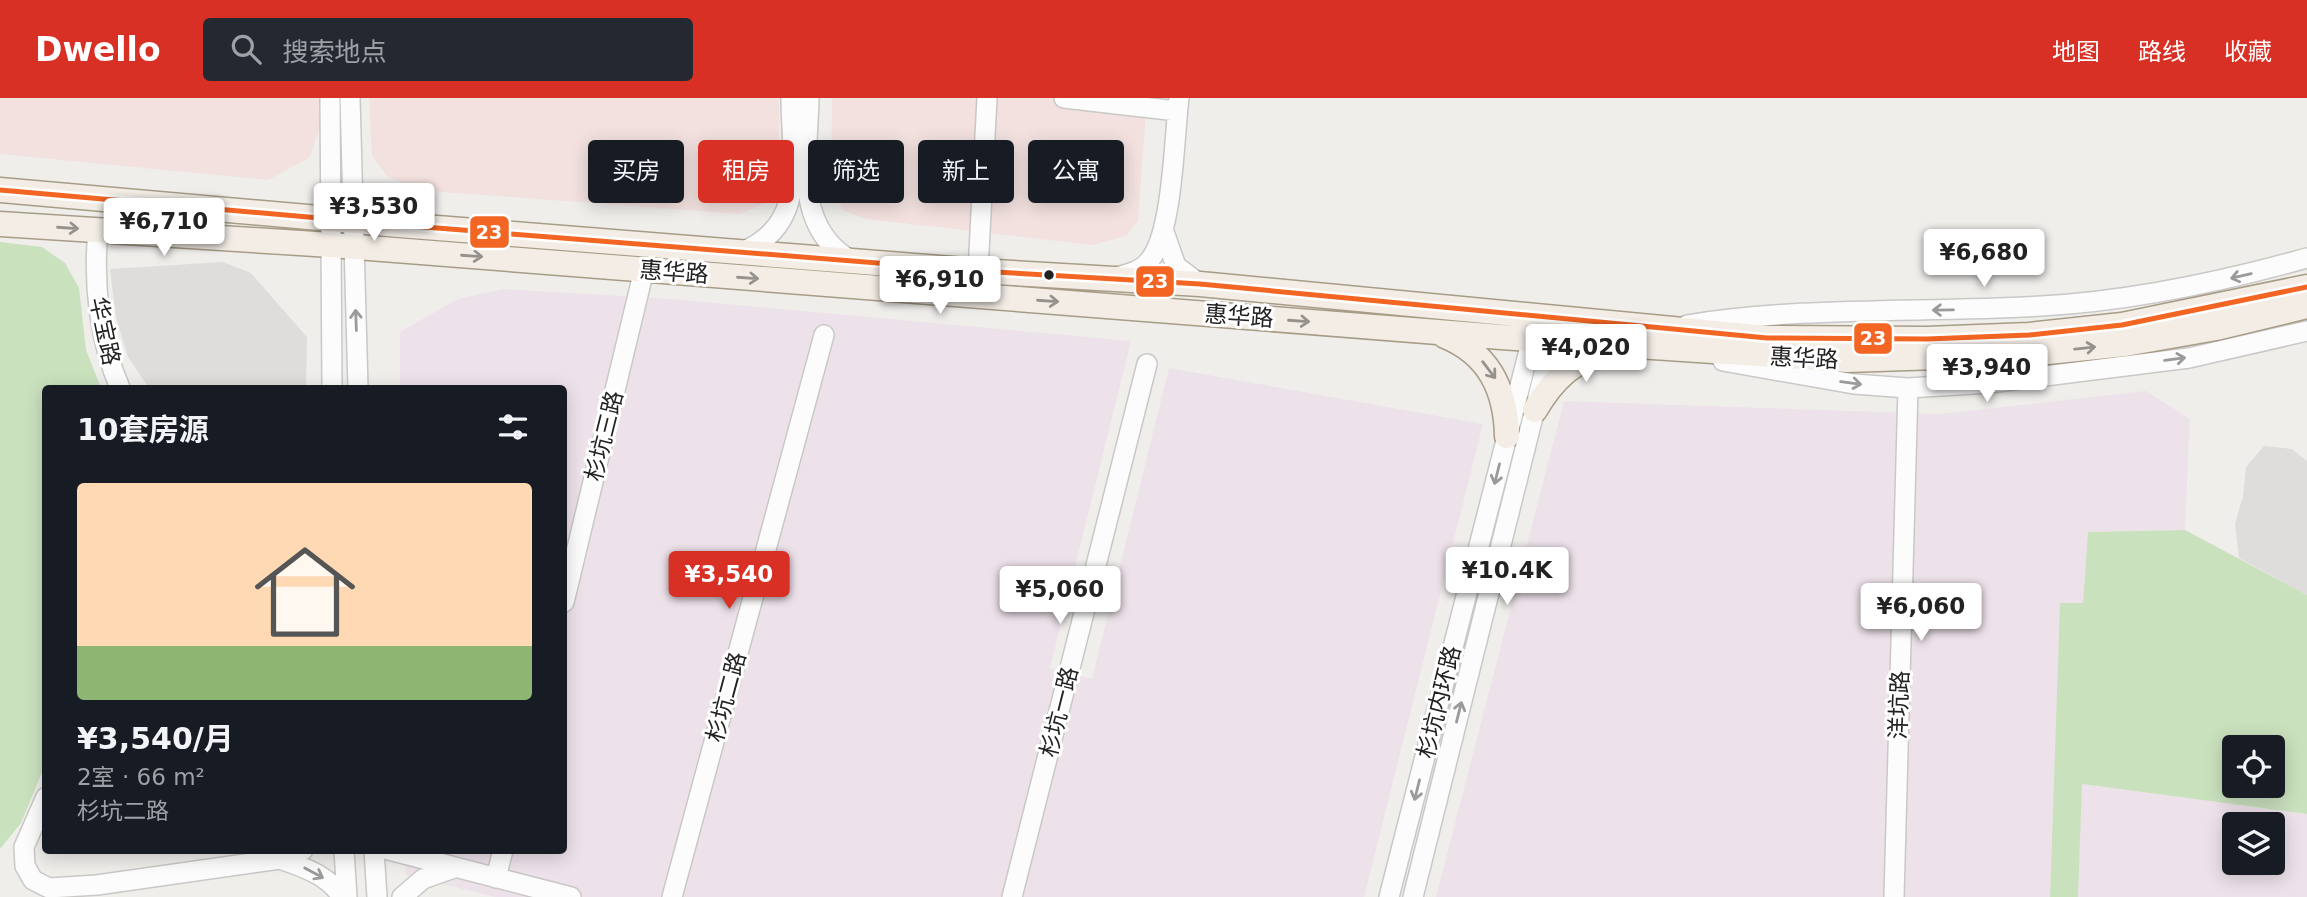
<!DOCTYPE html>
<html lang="zh">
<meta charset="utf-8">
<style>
body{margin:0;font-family:"DejaVu Sans","Noto Sans SC",sans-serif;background:#242831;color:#f1f3f6;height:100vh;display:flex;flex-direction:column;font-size:26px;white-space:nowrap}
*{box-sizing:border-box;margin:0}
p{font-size:23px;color:#9ea1a6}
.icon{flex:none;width:38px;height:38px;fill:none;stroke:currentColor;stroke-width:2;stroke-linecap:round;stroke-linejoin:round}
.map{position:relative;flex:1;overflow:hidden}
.drawer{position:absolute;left:42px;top:287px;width:525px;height:469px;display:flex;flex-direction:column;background:#171b24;border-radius:7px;box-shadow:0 4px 18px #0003}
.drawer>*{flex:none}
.guide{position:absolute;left:588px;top:42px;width:665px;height:63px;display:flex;gap:14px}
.tools{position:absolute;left:2222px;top:637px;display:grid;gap:14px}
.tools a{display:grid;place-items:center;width:63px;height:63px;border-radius:7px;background:#171b24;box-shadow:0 4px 18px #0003;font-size:35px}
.price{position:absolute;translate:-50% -60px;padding:0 16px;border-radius:7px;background:#fff;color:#222;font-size:23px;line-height:46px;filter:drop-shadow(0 2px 4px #0008)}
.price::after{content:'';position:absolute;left:50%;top:42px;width:21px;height:16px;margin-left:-10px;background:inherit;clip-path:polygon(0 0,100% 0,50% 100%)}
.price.on{background:#d93025;color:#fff}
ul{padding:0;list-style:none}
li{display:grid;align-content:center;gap:14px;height:371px;padding:0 35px}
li+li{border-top:2px solid #363941}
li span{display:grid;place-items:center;height:217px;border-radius:7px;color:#555}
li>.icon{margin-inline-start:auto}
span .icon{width:126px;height:126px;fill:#fffc;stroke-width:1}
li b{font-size:30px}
h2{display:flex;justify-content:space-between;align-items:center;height:84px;padding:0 35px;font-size:30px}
.pill{padding:0 24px;border-radius:7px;background:#171b24;box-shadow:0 4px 18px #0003;font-size:24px;line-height:63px}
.pill.on{background:#d93025;color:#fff}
header{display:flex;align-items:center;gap:42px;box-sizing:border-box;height:98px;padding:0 35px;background:#d93025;color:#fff}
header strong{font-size:33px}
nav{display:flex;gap:38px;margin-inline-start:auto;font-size:24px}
.search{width:490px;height:63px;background:#242831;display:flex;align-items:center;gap:18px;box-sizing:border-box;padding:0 24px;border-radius:7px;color:#9ea1a6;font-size:26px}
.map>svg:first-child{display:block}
.residential{fill:#dfdddc}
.commercial{fill:#f2e1df}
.industrial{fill:#eee2ea;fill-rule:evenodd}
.forest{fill:#cae1be;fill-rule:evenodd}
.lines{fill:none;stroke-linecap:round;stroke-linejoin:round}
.minor-casing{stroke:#c9c8c7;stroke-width:22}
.major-casing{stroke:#a79c86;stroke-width:27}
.minor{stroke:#fdfcfc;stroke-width:19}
.major{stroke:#f3ede6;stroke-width:24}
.bus-1-casing{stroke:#fff;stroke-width:10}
.bus-1{stroke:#f26522;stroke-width:5}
.oneway{stroke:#95928e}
.oneway2{stroke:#9a9a9a}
.bus-dot{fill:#222;stroke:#fff;stroke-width:2.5}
.labels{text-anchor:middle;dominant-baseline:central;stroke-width:6;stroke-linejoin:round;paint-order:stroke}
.street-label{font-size:23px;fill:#222;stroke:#fff}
.line-badge{stroke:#fff;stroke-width:2.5}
.badge-label{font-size:19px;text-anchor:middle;font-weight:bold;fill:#fff}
</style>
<header>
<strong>Dwello</strong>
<div class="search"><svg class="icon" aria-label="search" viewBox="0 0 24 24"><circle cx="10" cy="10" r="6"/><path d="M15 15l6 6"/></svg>搜索地点</div>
<nav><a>地图</a><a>路线</a><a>收藏</a></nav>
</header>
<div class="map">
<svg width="2307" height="799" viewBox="0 0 2307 799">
<rect width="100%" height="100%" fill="#f0eeeb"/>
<path class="residential" d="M223 164 251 175 307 239 306 290H149L128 259 116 220 110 171Z
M2264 348 2292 351 2307 363V497L2239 460 2235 426 2243 398 2246 369Z"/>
<path class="commercial" d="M0 0H319L320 30 309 60 268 82 0 56Z
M369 0H779V84L769 103 740 116 430 93 411 89 386 77 372 58Z
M832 0H1147L1138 123 1126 138 1093 147 867 121 844 113 831 94Z"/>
<path class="industrial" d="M503 191 671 201 1131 243 1050 570 1092 581 1169 270 1483 326 1364 799H495L406 777 403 753 564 752V290H400V234L458 201Z
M2146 293 2190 321 2185 432 2088 434 2083 506 2060 505 2050 799H1436L1564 303 1941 316Z
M2081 686 2307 716V799H2078ZM2235 726H2273V765H2235Z"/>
<path class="forest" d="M0 144 42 149 65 165 79 190 86 252 101 290H46L45 667 21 725 0 751Z
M2185 432 2307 497V716L2082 686 2078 799H2050L2060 505H2083L2088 434ZM2235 649H2273V688H2235Z"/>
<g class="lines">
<defs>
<path id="minor" d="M330 0 332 290
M350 0 358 290
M809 0C808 56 793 125 847 160
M1064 0 1177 13
M98 133C93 184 99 242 120 290
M1164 134 1176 168 1200 186
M744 153C809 125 791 60 791 0
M978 173 987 0
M1116 179C1128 176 1141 173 1149 163 1173 136 1174 39 1179 0
M1687 227C1802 208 1925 215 2042 208 2131 203 2221 184 2307 160
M1723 263 1854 286 1908 290 1989 285 2189 260 2307 233
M564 504 644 172
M46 699 24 749 25 768 33 782 49 790 97 787 280 761 303 752
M344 752 347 799
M374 752 377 799
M389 752 571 799
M280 761C303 769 328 777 342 799
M496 780 503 752
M402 799 423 781 454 770
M672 799 824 237
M1012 799 1147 266
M1389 799 1532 241 1538 231
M1413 799 1552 243 1549 230
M1894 799 1908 290"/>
<path id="major" d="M0 92 399 127 978 173 1200 186 1767 240 1927 241 2029 237 2122 227 2307 189
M0 126 331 147 1501 239 1847 262 2029 256 2125 246 2216 230 2307 208
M1445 238C1489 256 1506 292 1507 338
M1535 312C1553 281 1575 260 1611 252"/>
</defs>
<use href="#minor" class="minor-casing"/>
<use href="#major" class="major-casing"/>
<use href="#minor" class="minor"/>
<use href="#major" class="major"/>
<defs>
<path id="bus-1" d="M0 92 399 127 978 173 1200 186 1767 240 1927 241 2029 237 2122 227 2307 189"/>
</defs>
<use href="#bus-1" class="bus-1-casing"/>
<use href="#bus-1" class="bus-1"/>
</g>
<defs><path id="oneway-shaft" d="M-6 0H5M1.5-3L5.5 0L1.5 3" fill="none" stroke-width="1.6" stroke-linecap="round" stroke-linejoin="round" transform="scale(1.75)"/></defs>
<g class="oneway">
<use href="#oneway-shaft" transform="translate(68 130) rotate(4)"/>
<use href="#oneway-shaft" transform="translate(472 158) rotate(4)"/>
<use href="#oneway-shaft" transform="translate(748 180) rotate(4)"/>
<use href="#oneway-shaft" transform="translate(1048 203) rotate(4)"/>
<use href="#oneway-shaft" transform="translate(1299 223) rotate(4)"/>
<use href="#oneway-shaft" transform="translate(2085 250) rotate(-6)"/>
<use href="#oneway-shaft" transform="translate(1489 272) rotate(53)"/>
</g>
<g class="oneway2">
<use href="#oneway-shaft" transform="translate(2241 178) rotate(167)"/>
<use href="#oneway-shaft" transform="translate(1943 212) rotate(179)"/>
<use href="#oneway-shaft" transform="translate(356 222) rotate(-92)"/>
<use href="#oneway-shaft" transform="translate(2175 261) rotate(-8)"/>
<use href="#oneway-shaft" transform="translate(1851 285) rotate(7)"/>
<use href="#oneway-shaft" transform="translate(1497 376) rotate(104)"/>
<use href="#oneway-shaft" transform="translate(1459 614) rotate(-76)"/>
<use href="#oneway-shaft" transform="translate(1417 692) rotate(104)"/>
<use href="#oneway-shaft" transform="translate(314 775) rotate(28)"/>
</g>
<circle class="bus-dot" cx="1049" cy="177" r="6"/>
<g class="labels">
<g class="street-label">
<text transform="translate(674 174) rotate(4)">惠华路</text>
<text transform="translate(1239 218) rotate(4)">惠华路</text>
<text transform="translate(105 233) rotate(78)">华宝路</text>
<text transform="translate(1804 260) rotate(3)">惠华路</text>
<text transform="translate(604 338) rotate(-76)">杉坑三路</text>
<text transform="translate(726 599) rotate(-75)">杉坑二路</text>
<text transform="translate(1439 604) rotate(-76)">杉坑内环路</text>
<text transform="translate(1899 607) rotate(-88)">洋坑路</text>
<text transform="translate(1059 614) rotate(-76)">杉坑一路</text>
</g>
</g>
<g class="line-badge">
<rect x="469" y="117" width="41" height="34" rx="7" fill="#f26522"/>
<rect x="1135" y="167" width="40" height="33" rx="7" fill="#f26522"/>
<rect x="1853" y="224" width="40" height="33" rx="7" fill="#f26522"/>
</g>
<g class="badge-label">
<text x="489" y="141">23</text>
<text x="1155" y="190">23</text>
<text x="1873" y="247">23</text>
</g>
</svg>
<div class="tools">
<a><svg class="icon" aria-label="locate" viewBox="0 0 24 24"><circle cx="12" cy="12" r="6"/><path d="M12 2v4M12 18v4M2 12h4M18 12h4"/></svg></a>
<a><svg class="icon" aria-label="layers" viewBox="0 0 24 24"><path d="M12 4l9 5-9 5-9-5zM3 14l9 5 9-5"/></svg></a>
</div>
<b class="price" style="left:374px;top:145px">¥3,530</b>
<b class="price" style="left:164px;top:160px">¥6,710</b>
<b class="price" style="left:1984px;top:191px">¥6,680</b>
<b class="price" style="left:940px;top:218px">¥6,910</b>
<b class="price" style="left:1586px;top:286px">¥4,020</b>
<b class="price" style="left:1987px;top:306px">¥3,940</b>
<b class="price" style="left:1507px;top:509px">¥10.4K</b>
<b class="price on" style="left:729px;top:513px">¥3,540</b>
<b class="price" style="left:1060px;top:528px">¥5,060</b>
<b class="price" style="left:1921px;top:545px">¥6,060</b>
<div class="guide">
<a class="pill">买房</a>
<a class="pill on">租房</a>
<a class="pill">筛选</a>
<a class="pill">新上</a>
<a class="pill">公寓</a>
</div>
<section class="drawer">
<h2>10套房源<svg class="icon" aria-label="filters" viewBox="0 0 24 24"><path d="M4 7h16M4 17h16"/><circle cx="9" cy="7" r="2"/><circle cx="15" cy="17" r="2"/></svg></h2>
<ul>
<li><span style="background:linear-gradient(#ffd9b3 75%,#8fb573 0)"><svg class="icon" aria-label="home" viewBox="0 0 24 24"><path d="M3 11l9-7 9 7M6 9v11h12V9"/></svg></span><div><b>¥3,540/月</b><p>2室 · 66 m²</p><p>杉坑二路</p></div></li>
</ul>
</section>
</div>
